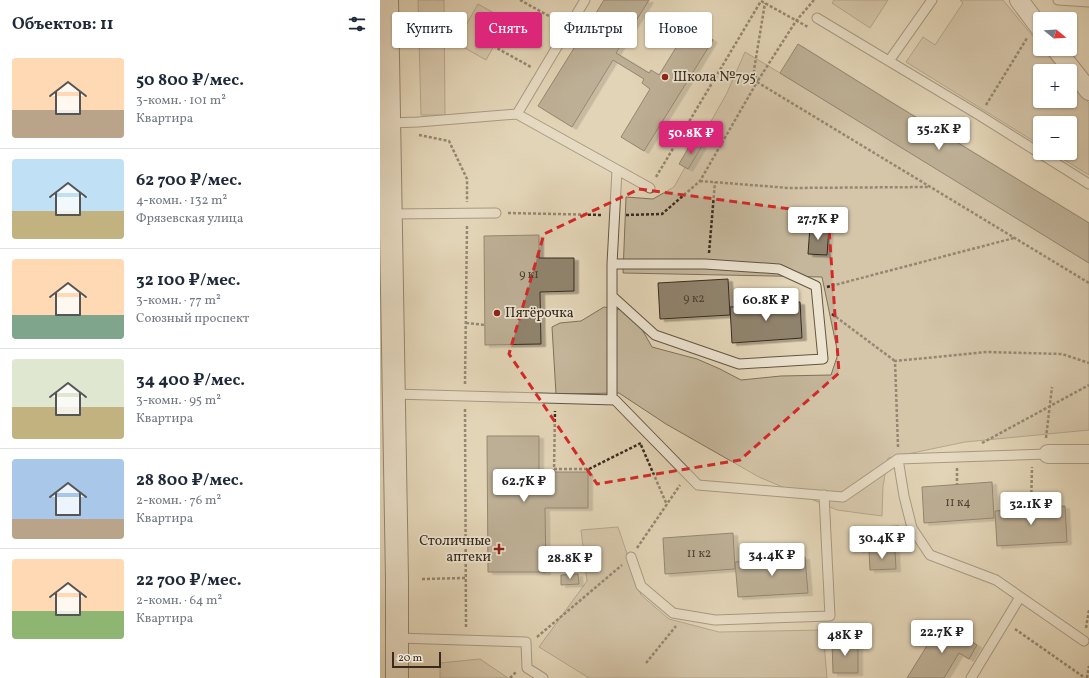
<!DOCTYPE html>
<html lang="ru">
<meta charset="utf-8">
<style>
body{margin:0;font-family:Vollkorn,serif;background:#f2f2f3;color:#1f2937;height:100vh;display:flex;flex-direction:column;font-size:15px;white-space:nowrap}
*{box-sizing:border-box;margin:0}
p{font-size:13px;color:#747a83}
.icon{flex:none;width:22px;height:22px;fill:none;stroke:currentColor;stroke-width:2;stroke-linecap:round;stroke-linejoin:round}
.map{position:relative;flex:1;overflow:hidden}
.details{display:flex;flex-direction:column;background:#fff;width:380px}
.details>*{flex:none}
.guide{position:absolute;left:12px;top:12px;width:380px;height:36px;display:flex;gap:8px}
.needle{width:26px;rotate:108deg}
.fabs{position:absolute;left:653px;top:12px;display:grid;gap:8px}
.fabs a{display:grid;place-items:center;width:44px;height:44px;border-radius:4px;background:#fff;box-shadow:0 1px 3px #0004;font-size:20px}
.scale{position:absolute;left:12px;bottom:10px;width:49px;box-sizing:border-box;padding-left:4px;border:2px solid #382b1e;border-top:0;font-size:11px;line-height:14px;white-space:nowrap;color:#382b1e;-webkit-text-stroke:3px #ece3d0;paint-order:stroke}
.price{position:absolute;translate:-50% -34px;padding:0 9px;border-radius:4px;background:#fff;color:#222;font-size:13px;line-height:26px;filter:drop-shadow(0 1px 2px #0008)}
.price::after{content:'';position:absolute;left:50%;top:24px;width:12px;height:9px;margin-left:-6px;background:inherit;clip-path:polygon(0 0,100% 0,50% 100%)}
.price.active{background:#db2777;color:#fff}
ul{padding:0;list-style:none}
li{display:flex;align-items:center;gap:12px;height:100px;padding:0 12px}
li+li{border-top:1px solid #e0e1e3}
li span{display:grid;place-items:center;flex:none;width:112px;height:80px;border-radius:4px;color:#555}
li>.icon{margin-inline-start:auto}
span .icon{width:48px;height:48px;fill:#fffc;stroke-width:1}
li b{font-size:17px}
h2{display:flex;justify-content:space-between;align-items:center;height:48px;padding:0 12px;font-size:17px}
.tag{padding:0 14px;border-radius:4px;background:#fff;box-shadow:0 1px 3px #0004;font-size:14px;line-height:36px}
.tag.active{background:#db2777;color:#fff}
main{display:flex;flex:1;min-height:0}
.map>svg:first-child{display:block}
.green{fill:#c5b79c;stroke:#7e715d}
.building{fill:#90836d;stroke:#382b1e;filter:url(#shadow)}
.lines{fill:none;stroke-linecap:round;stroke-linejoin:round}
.lane-casing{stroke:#625544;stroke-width:11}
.street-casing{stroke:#625544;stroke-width:20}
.secondary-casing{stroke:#382b1e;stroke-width:24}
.path{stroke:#382b1e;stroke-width:2.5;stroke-dasharray:3 2;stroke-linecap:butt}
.lane{stroke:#ece3d0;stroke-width:9}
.street{stroke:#ece3d0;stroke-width:18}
.secondary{stroke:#ece3d0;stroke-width:22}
.marked{fill:none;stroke:#d62828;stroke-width:3;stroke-dasharray:8 5;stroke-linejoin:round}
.poi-dot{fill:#8f2418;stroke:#ece3d0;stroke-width:1.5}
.labels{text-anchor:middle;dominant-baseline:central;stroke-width:3.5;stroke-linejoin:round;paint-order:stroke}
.number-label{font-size:12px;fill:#4e4132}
.poi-label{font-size:14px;fill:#382b1e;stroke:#ece3d0;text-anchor:start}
</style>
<main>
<section class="details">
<h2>Объектов: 11<svg class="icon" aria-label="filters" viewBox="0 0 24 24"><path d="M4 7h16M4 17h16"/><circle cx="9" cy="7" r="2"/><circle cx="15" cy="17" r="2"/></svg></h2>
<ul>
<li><span style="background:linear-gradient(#ffd9b3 65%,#b9a48a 0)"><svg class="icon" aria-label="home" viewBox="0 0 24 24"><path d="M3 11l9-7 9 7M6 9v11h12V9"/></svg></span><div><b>50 800 ₽/мес.</b><p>3-комн. · 101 m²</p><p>Квартира</p></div></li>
<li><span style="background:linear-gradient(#bfe0f5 65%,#c2b280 0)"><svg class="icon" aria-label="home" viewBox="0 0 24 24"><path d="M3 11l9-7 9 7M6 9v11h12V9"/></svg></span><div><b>62 700 ₽/мес.</b><p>4-комн. · 132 m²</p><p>Фрязевская улица</p></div></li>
<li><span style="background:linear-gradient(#ffd9b3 70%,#7fa58c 0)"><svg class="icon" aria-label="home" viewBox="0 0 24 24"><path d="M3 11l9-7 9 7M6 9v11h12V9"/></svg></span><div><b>32 100 ₽/мес.</b><p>3-комн. · 77 m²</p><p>Союзный проспект</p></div></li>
<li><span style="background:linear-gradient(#dfe7d0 60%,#c2b280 0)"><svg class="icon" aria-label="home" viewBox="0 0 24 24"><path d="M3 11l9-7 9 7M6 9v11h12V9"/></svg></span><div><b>34 400 ₽/мес.</b><p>3-комн. · 95 m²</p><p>Квартира</p></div></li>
<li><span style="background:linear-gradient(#a9c7e8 75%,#b9a48a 0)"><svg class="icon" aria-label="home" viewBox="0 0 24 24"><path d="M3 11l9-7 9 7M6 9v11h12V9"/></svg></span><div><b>28 800 ₽/мес.</b><p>2-комн. · 76 m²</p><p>Квартира</p></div></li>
<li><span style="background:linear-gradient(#ffd9b3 65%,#8fb573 0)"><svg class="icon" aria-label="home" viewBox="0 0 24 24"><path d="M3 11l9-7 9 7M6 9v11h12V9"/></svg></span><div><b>22 700 ₽/мес.</b><p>2-комн. · 64 m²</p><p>Квартира</p></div></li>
</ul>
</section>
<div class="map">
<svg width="709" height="678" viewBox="0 0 709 678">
<defs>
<filter id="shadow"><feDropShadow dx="4.5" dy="2.5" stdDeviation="0" flood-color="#0004"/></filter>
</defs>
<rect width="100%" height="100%" fill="#e2d4b6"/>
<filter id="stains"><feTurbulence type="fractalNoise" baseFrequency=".005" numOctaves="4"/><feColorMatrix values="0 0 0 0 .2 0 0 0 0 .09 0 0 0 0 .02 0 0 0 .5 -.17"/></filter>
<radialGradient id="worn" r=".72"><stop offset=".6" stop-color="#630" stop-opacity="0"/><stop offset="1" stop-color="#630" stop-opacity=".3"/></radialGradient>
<path class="green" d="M38 0H64L65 115H41Z
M454 0H508L490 28 452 3Z
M580 0H623L660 45V49H663L681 71H660V101H690V81L709 103V175L673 153H690V123H660V145L526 62 543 37 555 45 583 3Z
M98 4 128 21 106 60 76 43Z
M365 52 528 150 709 263V430L585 442 508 458 503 486 502 516 457 510 379 477 286 424 239 393 176 394 172 327 180 323 201 321 224 307 248 311 260 326 272 347 317 359 340 369 361 380 401 376 451 375 458 354 442 277 243 273 246 197 273 199 294 187 347 93Z
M238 527 261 595 289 619 339 632 443 630 447 678H209L159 647 207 581 201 530Z
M100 659 128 678H60V663Z"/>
<path class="building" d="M224 0H269L236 53 269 73 271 70 279 75 310 25 333 40 264 151 241 137 270 89 262 83 264 79 233 60 192 127 158 106Z
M418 44 511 102 709 223V263L400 73Z
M313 140 322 146 308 169 299 164Z
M430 226 449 228 447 255 428 254Z
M159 235V258H194V291L160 292 161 344 105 345 104 236Z
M348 279 350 315 280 319 278 283Z
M420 302 422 338 352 343 350 307Z
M107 436H159V472H208V508H165L166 572H108Z
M612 482 614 518 544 523 542 487Z
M685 506 687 542 617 546 615 511Z
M519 526 520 548 478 550 477 528Z
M353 533 355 569 285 574 283 538Z
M515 550 516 569 490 570 489 551Z
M425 557 428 593 358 597 355 562Z
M198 574 199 584 181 585V575Z
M561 623 597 645 589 659 579 653 564 678H527Z
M478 640V673H453L452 641Z"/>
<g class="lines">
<defs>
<path id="lane" d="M678 0 709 2
M437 18 599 115 709 184
M509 61 552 0
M137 114 205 0
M10 123 38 122 137 114 270 188
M10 214 116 213
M232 264H325L399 269 436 286 443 359 359 364 275 335 232 296Z
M232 264 237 170
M232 296V400
M14 394 235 400 318 485 463 497 518 459 668 454
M518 459 524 496 532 528 550 555 616 580 704 641
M251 557 261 586 293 613 335 620 450 616 444 495
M17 638 146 642 147 668 163 678
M591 678 640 597"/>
<path id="street" d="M639 0 660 28
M676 49 709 91
M668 454H709"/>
<path id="secondary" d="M7 0 17 580V678"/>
</defs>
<use href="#lane" class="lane-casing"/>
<use href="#street" class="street-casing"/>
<use href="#secondary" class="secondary-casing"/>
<path class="path" d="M140 0 178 21
M434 0 416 21 377 82 709 283
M113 46 151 67
M606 105 647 38
M39 135 69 141 87 179V202
M276 177 381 1 428 27
M320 181 409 188 549 187
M128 213 223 215
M246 215 282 214 320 181 377 82 374 70 385 3
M329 253 335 182
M447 287 634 238
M452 314 515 361
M86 323 105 325
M85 384 87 225
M85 409 86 628
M666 438 672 387
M602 443 709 385
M261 445 287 505
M518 447 515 361 607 352 682 354 709 363
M577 468V485
M174 469H209L261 443
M174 472 175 411
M651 508 652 467
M257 548 300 485
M42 579 85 578
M706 628 709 610
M635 629 705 678
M157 637 242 565
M266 663 296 626
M130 678 137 671
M707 678 709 666"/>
<use href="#lane" class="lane"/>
<use href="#street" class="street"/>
<use href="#secondary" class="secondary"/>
</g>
<path d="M0 0H709V678H0ZM259 189 448 214 459 373 360 460 217 484 129 354 164 234Z" fill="#e2d4b6" fill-opacity=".55" fill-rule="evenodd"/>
<path class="marked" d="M259 189 448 214 459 373 360 460 217 484 129 354 164 234Z"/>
<g class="poi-dot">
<circle cx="285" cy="77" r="4"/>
<circle cx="117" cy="313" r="4"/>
<path d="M117 543h4v4h4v4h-4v4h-4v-4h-4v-4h4z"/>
</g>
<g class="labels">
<g class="number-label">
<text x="149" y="275">9 к1</text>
<text x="314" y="299">9 к2</text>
<text x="578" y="503">11 к4</text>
<text x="319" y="554">11 к2</text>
</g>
<g class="poi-label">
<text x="293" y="77">Школа №795</text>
<text x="125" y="313">Пятёрочка</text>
<text x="111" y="541" text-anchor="end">Столичные<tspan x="111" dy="16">аптеки</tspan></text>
</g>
</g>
<rect width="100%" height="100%" filter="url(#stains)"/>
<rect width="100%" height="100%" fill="url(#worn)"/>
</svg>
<div class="fabs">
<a><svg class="needle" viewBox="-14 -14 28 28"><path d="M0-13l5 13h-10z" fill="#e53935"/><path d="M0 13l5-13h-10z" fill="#747a83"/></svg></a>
<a>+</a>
<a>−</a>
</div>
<div class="scale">20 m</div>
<b class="price" style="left:559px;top:151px">35.2K ₽</b>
<b class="price active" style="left:311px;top:155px">50.8K ₽</b>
<b class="price" style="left:438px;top:241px">27.7K ₽</b>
<b class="price" style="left:386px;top:322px">60.8K ₽</b>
<b class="price" style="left:144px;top:503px">62.7K ₽</b>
<b class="price" style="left:651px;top:526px">32.1K ₽</b>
<b class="price" style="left:502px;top:560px">30.4K ₽</b>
<b class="price" style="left:392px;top:577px">34.4K ₽</b>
<b class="price" style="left:190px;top:580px">28.8K ₽</b>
<b class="price" style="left:562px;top:654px">22.7K ₽</b>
<b class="price" style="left:465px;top:657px">48K ₽</b>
<div class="guide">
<a class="tag">Купить</a>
<a class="tag active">Снять</a>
<a class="tag">Фильтры</a>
<a class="tag">Новое</a>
</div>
</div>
</main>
